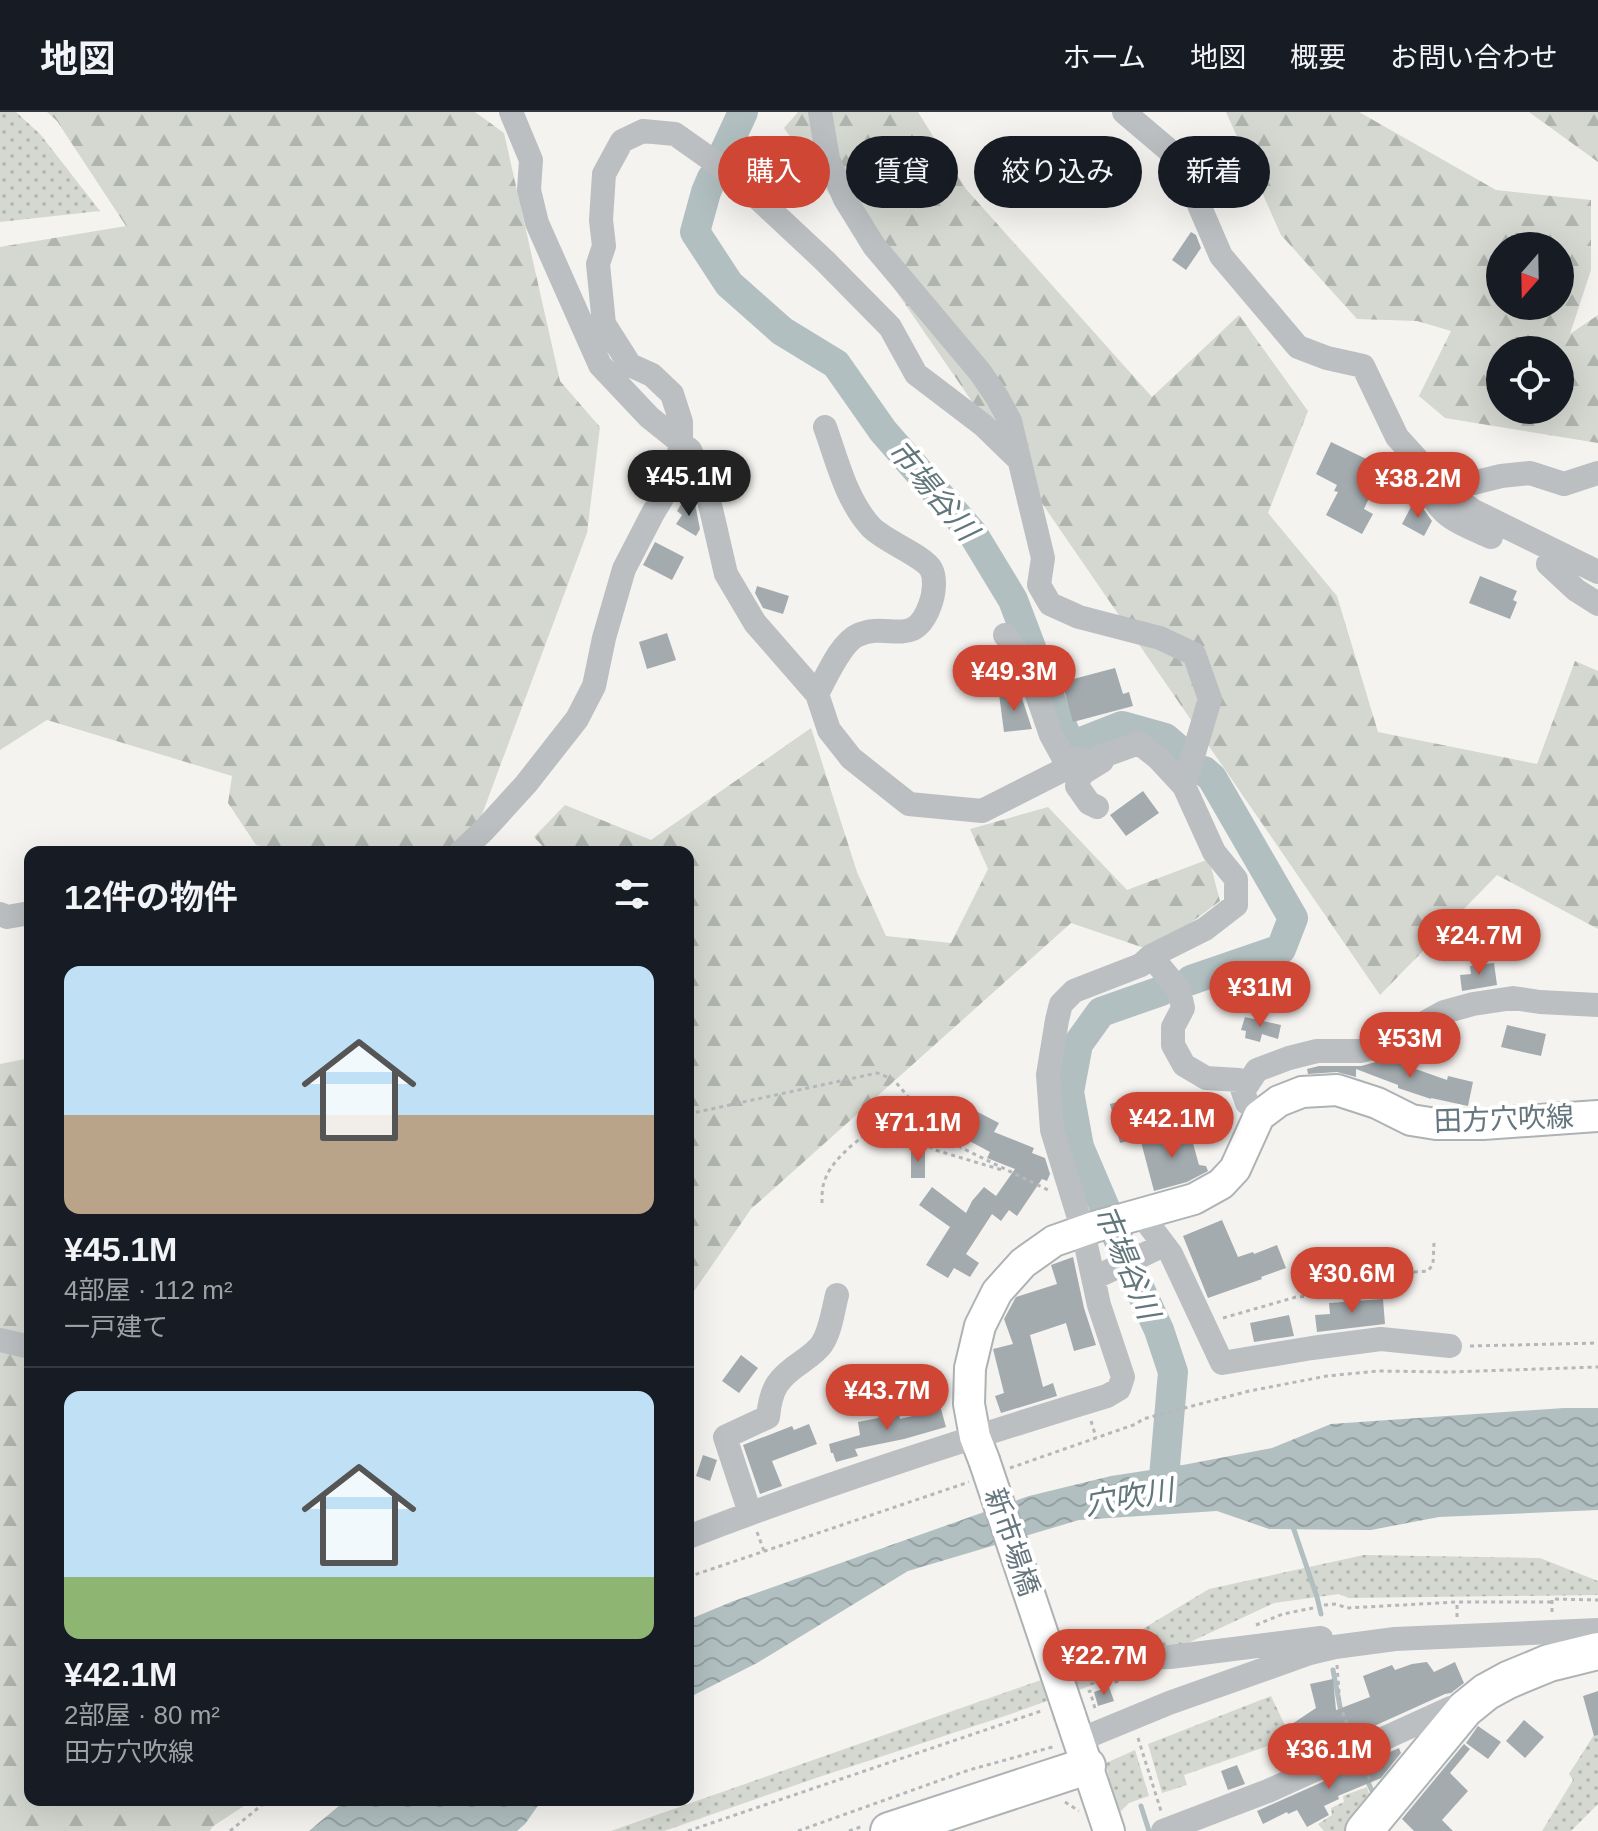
<!DOCTYPE html>
<html lang="ja">
<meta charset="utf-8">
<style>
body{margin:0;font-family:Arial,"Noto Sans JP",sans-serif;background:#20242c;color:#f1f3f6;height:100vh;display:flex;flex-direction:column;font-size:30px;white-space:nowrap}
*{box-sizing:border-box;margin:0}
p{font-size:26px;color:#9ea1a6}
.icon{flex:none;width:44px;height:44px;fill:none;stroke:currentColor;stroke-width:2;stroke-linecap:round;stroke-linejoin:round}
.map{position:relative;flex:1;overflow:hidden}
.side{position:absolute;left:24px;top:734px;width:670px;height:960px;display:flex;flex-direction:column;background:#171b24;border-radius:16px;box-shadow:0 8px 32px #0002}
.side>*{flex:none}
.guide{position:absolute;left:718px;top:24px;width:760px;height:72px;display:flex;gap:16px}
.needle{width:52px;rotate:200deg}
.controls{position:absolute;left:1486px;top:120px;display:grid;gap:16px}
.controls a{display:grid;place-items:center;width:88px;height:88px;border-radius:50%;background:#171b24;box-shadow:0 8px 32px #0002;font-size:40px}
.price{position:absolute;translate:-50% -68px;padding:0 18px;border-radius:28px;background:#cf4634;color:#fff;font-size:26px;line-height:52px;filter:drop-shadow(0 2px 4px #0008)}
.price::after{content:'';position:absolute;left:50%;top:48px;width:24px;height:18px;margin-left:-12px;background:inherit;clip-path:polygon(0 0,100% 0,50% 100%)}
.price.on{background:#222;color:#fff}
ul{padding:0;list-style:none}
li{display:grid;align-content:center;gap:16px;height:424px;padding:0 40px}
li+li{border-top:2px solid #363941}
li span{display:grid;place-items:center;height:248px;border-radius:16px;color:#555}
li>.icon{margin-inline-start:auto}
span .icon{width:144px;height:144px;fill:#fffc;stroke-width:1}
li b{font-size:34px}
h2{display:flex;justify-content:space-between;align-items:center;height:96px;padding:0 40px;font-size:34px}
.chip{padding:0 28px;border-radius:36px;background:#171b24;box-shadow:0 8px 32px #0002;font-size:28px;line-height:72px}
.chip.on{background:#cf4634;color:#fff}
header{display:flex;align-items:center;gap:48px;box-sizing:border-box;height:112px;padding:0 40px;background:#171b24;border-bottom:2px solid #363941}
header strong{font-size:38px}
nav{display:flex;gap:44px;margin-inline-start:auto;font-size:28px}
.map>svg:first-child{display:block}
.grass{fill:url(#grass-dots)}
.forest{fill:url(#forest-firs);fill-rule:evenodd}
.water{fill:url(#water-waves)}
.lines{fill:none;stroke-linecap:round;stroke-linejoin:round}
.stream{stroke:#b1bfc1;stroke-width:5}
.river{stroke:#b1bfc1;stroke-width:30}
.building{fill:#a3abaf}
.major-casing{stroke:#adb2b4;stroke-width:34}
.highway-casing{stroke:#afb3b5;stroke-width:40}
.path{stroke:#b5b8ba;stroke-width:3;stroke-dasharray:4 4;stroke-linecap:butt}
.minor{stroke:#bbbfc2;stroke-width:24}
.major{stroke:#fff;stroke-width:30}
.highway{stroke:#fff;stroke-width:36}
.major-bridge-casing{stroke:#adb2b4;stroke-width:34;stroke-linecap:butt}
.major-bridge{stroke:#fff;stroke-width:30}
.labels{text-anchor:middle;dominant-baseline:central;stroke-width:8;stroke-linejoin:round;paint-order:stroke}
.street-label{font-size:28px;fill:#66767e;stroke:#fff}
.water-label{font-size:30px;font-style:italic;fill:#62777b;stroke:#fff}
</style>
<header>
<strong>地図</strong>
<nav><a>ホーム</a><a>地図</a><a>概要</a><a>お問い合わせ</a></nav>
</header>
<div class="map">
<svg width="1598" height="1719" viewBox="0 0 1598 1719">
<defs>
<pattern id="grass-dots" width="8" height="8" patternUnits="userSpaceOnUse" patternTransform="scale(2)"><rect width="8" height="8" fill="#d4d8d0"/><path d="M2 2h.1M6 6h.1" fill="none" stroke="#b0b4ae" stroke-width="1.8" stroke-linecap="round"/></pattern>
<pattern id="forest-firs" width="22" height="20" patternUnits="userSpaceOnUse" patternTransform="scale(2)"><rect width="22" height="20" fill="#d4d8d0"/><path d="M5 1l3.5 6h-7zM16 11l3.5 6h-7z" fill="#b0b4ae"/></pattern>
<pattern id="water-waves" width="16" height="10" patternUnits="userSpaceOnUse" patternTransform="scale(2)"><rect width="16" height="10" fill="#b1bfc1"/><path d="M0 5q4-4 8 0t8 0" fill="none" stroke="#94a0a2"/></pattern>
</defs>
<rect width="100%" height="100%" fill="#f4f3f0"/>
<path class="grass" d="M0 0H16L40 22 100 99 0 110Z
M1364 1443 1540 1446 1598 1469V1483L1349 1486 1339 1482 1274 1491 1115 1565 1005 1604 819 1665 664 1719H611L1081 1554 1209 1477Z
M1271 1584 1291 1626 1184 1663 1187 1673 1162 1681 1148 1632Z
M1594 1623H1598V1692L1571 1719H1542L1573 1668 1569 1662Z
M1135 1638 1149 1684 1129 1691 1116 1704 1106 1651Z
M1367 1675 1373 1695 1353 1719H1324L1318 1712 1332 1703 1331 1696 1344 1690 1343 1684Z"/>
<path class="forest" d="M47 0H475L504 21 560 269 600 315 587 421 468 740H292L256 733 228 691 232 664 47 608 0 638V135L126 114 57 9Z
M798 0H918L966 77 1152 285 1239 203 1308 299 1268 401 1337 484 1378 620 1537 652 1575 549 1598 559V817L1497 763 1380 883 784 16Z
M1226 0H1359L1496 78 1591 88V158L1570 222 1598 203V331L1445 306 1419 284 1451 219 1417 209 1357 207 1281 123ZM1500 134H1560V194H1500ZM1500 238H1560V298H1500Z
M1530 0H1598V50L1529 0Z
M811 616 857 760 886 824 951 831 988 757 970 717 1048 695 1127 778 1209 747 1220 789 1153 839 1071 811 751 1097 688 1188V740H548L534 725 565 693 651 728Z
M30 946V1688H253L212 1715 210 1719H0V952Z"/>
<path class="water" d="M1564 1296H1598V1398L1439 1405 1371 1418 1269 1417 1217 1399 1079 1408 908 1459 757 1551 688 1586V1508L731 1490 1029 1384 1111 1364 1183 1353 1272 1336 1331 1312Z
M346 1688H542L525 1712 517 1719H309Z"/>
<g class="lines">
<path class="stream" d="M1292 1412 1317 1485 1321 1502
M1333 1558 1341 1600
M1357 1647 1375 1685
M1141 1694 1149 1719"/>
<path class="river" d="M725 39 743 0
M712 66 706 80 695 120 729 172 782 219 836 252 883 319 973 422 1013 488 1052 591 1071 634 1122 614 1165 626 1179 638
M1191 868 1281 837 1293 806 1212 666 1204 659
M1161 879 1101 900 1078 932 1069 980 1079 1035 1137 1171 1159 1218 1173 1260 1163 1377"/>
</g>
<path class="building" d="M1191 120 1196 123 1201 136 1186 158 1172 148Z
M1331 330 1383 355 1364 397 1373 402 1362 422 1326 403 1338 380 1334 379 1337 373 1316 362Z
M683 389 695 392 700 417 696 424 676 412 682 403 677 399Z
M1413 391 1422 395 1432 409 1424 424 1402 412Z
M655 430 684 445 672 468 643 453Z
M1480 464 1517 479 1513 488 1517 490 1510 507 1469 491Z
M757 474 789 484 783 502 763 496 755 481Z
M667 521 676 548 647 557 639 530Z
M1115 556 1123 582 1129 580 1133 594 1073 610 1062 570Z
M1020 580 1032 617 1004 620 999 582Z
M1143 679 1159 701 1126 724 1110 703Z
M1494 851 1497 873 1462 879 1460 863 1471 862 1470 854Z
M1245 905 1281 913 1278 927 1262 922 1260 930 1245 926 1246 919 1241 918Z
M1507 913 1546 922 1541 944 1501 935Z
M1387 947 1447 968 1448 964 1473 970 1468 994 1431 986V987L1398 976V973L1356 957V965L1337 960 1308 962 1307 957 1319 954H1361Z
M1125 988 1135 1027 1120 1031 1110 992Z
M974 998 999 1011 994 1020 1034 1036 1032 1041 1045 1046 1050 1062 1047 1069 1042 1067 1017 1104 1009 1098 1001 1109 992 1102 966 1142 979 1151 970 1165 954 1156 948 1166 926 1153 950 1115 919 1093 932 1075 966 1101 972 1089 984 1075 996 1084 1015 1057 987 1046 990 1040 960 1024Z
M1189 1017 1199 1053 1206 1054 1208 1059 1187 1070 1154 1079 1141 1030Z
M911 1039H925V1066H911Z
M1222 1108 1238 1145 1253 1140 1254 1142 1277 1133 1286 1156 1261 1165 1262 1167 1208 1186 1183 1124Z
M1073 1145 1084 1196 1096 1233 1074 1239 1066 1211 1030 1223 1043 1275 1053 1271 1057 1284 1001 1301 995 1284 1004 1281 993 1237 1013 1232 1004 1207 1016 1185 1057 1172 1051 1153Z
M1383 1187 1385 1212 1317 1220 1315 1203 1330 1202 1329 1191Z
M1289 1203 1294 1224 1254 1230 1250 1211Z
M741 1243 758 1256 739 1281 722 1269Z
M941 1297 946 1315 904 1327 855 1337 858 1344 836 1350 833 1341H831L829 1332 860 1323 858 1310 899 1302 900 1307Z
M809 1312 817 1332 772 1349 782 1374 760 1382 743 1333 792 1314 794 1318Z
M703 1343 717 1348 710 1369 696 1364Z
M1427 1550 1434 1560 1455 1550 1464 1571 1451 1581 1445 1582 1279 1657 1272 1643 1300 1630 1289 1614 1316 1596 1310 1572 1333 1567 1336 1598 1370 1585 1363 1564 1392 1553 1395 1558 1412 1552Z
M1109 1575 1114 1589 1098 1594 1094 1580Z
M1598 1579V1623L1594 1624 1583 1584Z
M1524 1608 1544 1625 1525 1646 1506 1629Z
M1478 1614 1501 1630 1488 1647 1466 1631Z
M1464 1632 1470 1637 1450 1661 1468 1679 1442 1708 1453 1719H1414L1402 1707Z
M1399 1636 1401 1641 1381 1666 1338 1684 1339 1687 1324 1694 1329 1703 1307 1715 1297 1698 1288 1702 1287 1700 1263 1712 1257 1699Z
M1237 1653 1245 1672 1228 1678 1221 1659Z"/>
<g class="lines">
<defs>
<path id="major" d="M984 1348 975 1325 969 1292 970 1256 980 1214 997 1180 1023 1151 1054 1129 1094 1115 1194 1087 1221 1072 1235 1057 1259 1004 1279 989 1302 980 1337 978 1377 991 1411 1008 1436 1012H1483L1598 1004
M1070 1603 1109 1719"/>
<path id="highway" d="M889 1719 1087 1654
M1364 1719 1465 1597 1486 1580 1508 1568 1549 1551 1598 1539"/>
</defs>
<use href="#major" class="major-casing"/>
<use href="#highway" class="highway-casing"/>
<path class="path" d="M688 1002 877 961 893 967 928 1008 960 1035 1050 1079
M822 1091C822 1081 822 1074 826 1065 835 1043 872 1014 895 1009L913 1024 935 1038 1002 1058
M1223 1206 1296 1185 1316 1184 1385 1173 1396 1161 1428 1159 1433 1152 1434 1131
M1470 1234 1598 1231
M1091 1309 1096 1325
M1010 1356 1136 1312 1143 1307 1249 1279 1327 1264 1378 1259 1450 1260 1598 1255
M757 1420 764 1439
M688 1465 969 1370
M1324 1493 1336 1492 1347 1496 1457 1490H1552
M1552 1500V1487L1598 1488
M1457 1505V1490
M1256 1513 1283 1502 1313 1496
M1337 1553 1340 1594 1350 1619
M1107 1573 1133 1564
M1088 1580 1090 1579 1096 1600
M1138 1626 1161 1699
M1365 1656 1371 1671
M1065 1690 1079 1699
M230 1719 268 1688
M688 1719 1044 1598
M798 1719 969 1658 1056 1634
M849 1719 863 1714"/>
<path class="minor" d="M511 0 531 48 529 78 537 111 600 253 649 305 690 338 705 371 726 462 755 511 817 582 829 618 851 646 909 692 982 699 1061 659 1139 631 1158 646 1184 674 1214 740 1236 767V793L1205 817 1151 844 1141 853 1074 879 1061 892 1057 908 1048 963 1052 1018 1083 1119 1099 1193 1123 1265 1119 1277 1107 1284C966 1327 825 1372 688 1425
M820 0 828 47 845 87 874 134 980 260 997 285 1010 309 1043 446 1039 473 1050 492 1079 505 1160 526 1194 542 1210 587 1184 674
M1124 0 1184 51 1193 79 1221 144 1298 235 1327 246 1363 254 1397 325 1445 378 1472 398 1598 460
M1427 364C1432 403 1458 410 1491 425
M1445 378 1501 364 1530 361 1564 372 1598 361
M1548 452 1576 478 1598 492
M1005 523 1026 551 1051 623 1063 645 1087 649
M817 582C826 566 841 530 858 523 889 509 914 538 930 493 934 483 936 466 931 457 924 444 884 429 871 415 846 388 837 348 825 315
M1097 695 1089 691 1077 674 1081 662 1102 649
M461 740 485 717 526 672 577 607 594 574 604 526 624 457 653 401 673 368 681 331V310L672 282 652 263 630 253 604 212 598 152 604 134 601 108 604 62 622 29 643 19 675 22 733 63 825 149 890 215 916 262 983 313 1018 347
M0 802 7 805 30 801
M1151 844 1179 878 1183 896 1173 915V933L1184 953 1206 966 1239 968 1247 991
M1243 979 1257 958 1289 946 1317 939H1361L1388 931 1444 900 1473 892 1513 886 1540 890 1598 893
M1140 1101 1171 1142 1222 1251 1312 1236 1381 1227 1450 1234
M1094 1166 1164 1133
M0 1228 30 1235
M750 1401 725 1325 768 1305C771 1275 778 1266 803 1249 810 1244 817 1239 822 1232 831 1218 833 1198 837 1183
M1141 1546 1170 1545 1321 1526
M1089 1624 1169 1591 1310 1541 1335 1535 1395 1527 1598 1518
M1163 1719 1268 1679 1451 1596 1465 1597"/>
<use href="#major" class="major"/>
<use href="#highway" class="highway"/>
<defs>
<path id="major-bridge" d="M984 1348 1070 1603"/>
</defs>
<use href="#major-bridge" class="major-bridge-casing"/>
<use href="#major-bridge" class="major-bridge"/>
</g>
<g class="labels">
<g class="street-label">
<text transform="translate(1504 1007) rotate(-2)">田方穴吹線</text>
<text transform="translate(1012 1430) rotate(71)">新市場橋</text>
</g>
<g class="water-label">
<text transform="translate(933 378) rotate(50)">市場谷川</text>
<text transform="translate(1127 1150) rotate(67)">市場谷川</text>
<text transform="translate(1129 1385) rotate(-10)">穴吹川</text>
</g>
</g>
</svg>
<div class="controls">
<a><svg class="needle" viewBox="-14 -14 28 28"><path d="M0-13l5 13h-10z" fill="#e53935"/><path d="M0 13l5-13h-10z" fill="#9ea1a6"/></svg></a>
<a><svg class="icon" aria-label="locate" viewBox="0 0 24 24"><circle cx="12" cy="12" r="6"/><path d="M12 2v4M12 18v4M2 12h4M18 12h4"/></svg></a>
</div>
<b class="price on" style="left:689px;top:406px">¥45.1M</b>
<b class="price" style="left:1418px;top:408px">¥38.2M</b>
<b class="price" style="left:1014px;top:601px">¥49.3M</b>
<b class="price" style="left:1479px;top:865px">¥24.7M</b>
<b class="price" style="left:1260px;top:917px">¥31M</b>
<b class="price" style="left:1410px;top:968px">¥53M</b>
<b class="price" style="left:1172px;top:1048px">¥42.1M</b>
<b class="price" style="left:918px;top:1052px">¥71.1M</b>
<b class="price" style="left:1352px;top:1203px">¥30.6M</b>
<b class="price" style="left:887px;top:1320px">¥43.7M</b>
<b class="price" style="left:1104px;top:1585px">¥22.7M</b>
<b class="price" style="left:1329px;top:1679px">¥36.1M</b>
<div class="guide">
<a class="chip on">購入</a>
<a class="chip">賃貸</a>
<a class="chip">絞り込み</a>
<a class="chip">新着</a>
</div>
<section class="side">
<h2>12件の物件<svg class="icon" aria-label="filters" viewBox="0 0 24 24"><path d="M4 7h16M4 17h16"/><circle cx="9" cy="7" r="2"/><circle cx="15" cy="17" r="2"/></svg></h2>
<ul>
<li><span style="background:linear-gradient(#bfe0f5 60%,#b9a48a 0)"><svg class="icon" aria-label="home" viewBox="0 0 24 24"><path d="M3 11l9-7 9 7M6 9v11h12V9"/></svg></span><div><b>¥45.1M</b><p>4部屋 · 112 m²</p><p>一戸建て</p></div></li>
<li><span style="background:linear-gradient(#bfe0f5 75%,#8fb573 0)"><svg class="icon" aria-label="home" viewBox="0 0 24 24"><path d="M3 11l9-7 9 7M6 9v11h12V9"/></svg></span><div><b>¥42.1M</b><p>2部屋 · 80 m²</p><p>田方穴吹線</p></div></li>
</ul>
</section>
</div>
